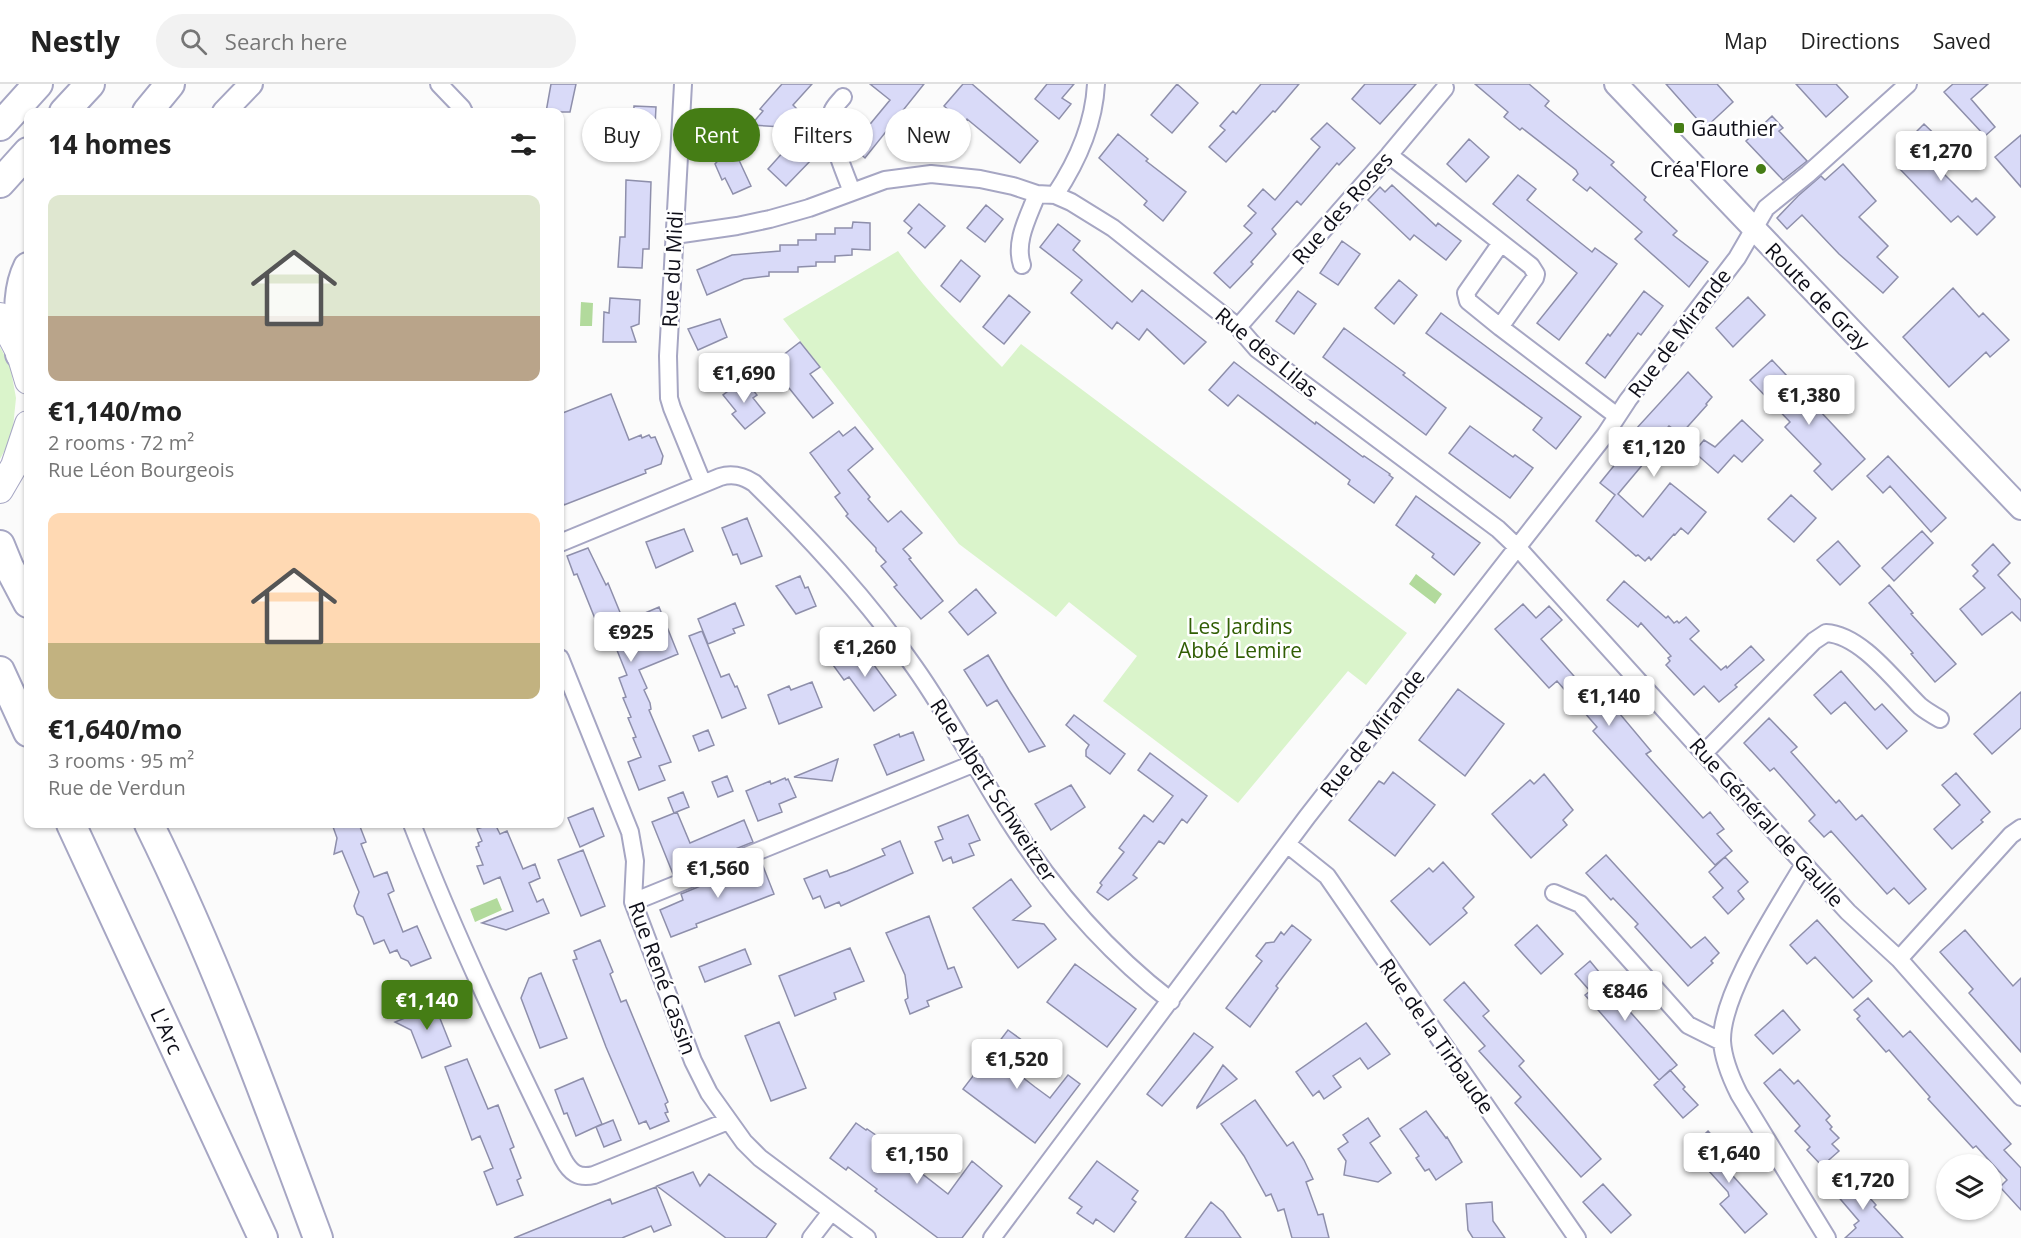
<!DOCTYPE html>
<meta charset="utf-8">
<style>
body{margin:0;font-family:"Open Sans",sans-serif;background:#f2f2f2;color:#222;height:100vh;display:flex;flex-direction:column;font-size:22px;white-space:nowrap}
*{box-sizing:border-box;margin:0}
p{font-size:20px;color:#767676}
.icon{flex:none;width:33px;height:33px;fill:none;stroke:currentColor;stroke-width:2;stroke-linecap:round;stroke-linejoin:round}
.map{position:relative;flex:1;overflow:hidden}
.drawer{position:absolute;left:24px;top:24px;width:540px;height:720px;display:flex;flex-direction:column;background:#fff;border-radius:12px;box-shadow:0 2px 4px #0004}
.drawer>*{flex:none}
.hud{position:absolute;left:582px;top:24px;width:570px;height:54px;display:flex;gap:12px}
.fabs{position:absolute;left:1936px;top:1070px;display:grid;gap:12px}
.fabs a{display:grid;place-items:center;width:66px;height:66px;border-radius:50%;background:#fff;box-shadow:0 2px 4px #0004;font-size:30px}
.price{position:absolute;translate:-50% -51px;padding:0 14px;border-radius:6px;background:#fff;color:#222;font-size:20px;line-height:39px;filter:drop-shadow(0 2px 3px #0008)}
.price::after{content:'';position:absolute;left:50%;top:36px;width:18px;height:14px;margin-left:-9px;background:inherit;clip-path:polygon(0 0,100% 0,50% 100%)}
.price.active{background:#457d15;color:#fff}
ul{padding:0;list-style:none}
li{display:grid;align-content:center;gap:12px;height:318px;padding:0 24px}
li span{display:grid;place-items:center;height:186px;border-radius:12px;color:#555}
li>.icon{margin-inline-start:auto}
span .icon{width:108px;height:108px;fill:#fffc;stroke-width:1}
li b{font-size:26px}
h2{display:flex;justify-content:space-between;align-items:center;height:72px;padding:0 24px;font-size:26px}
.tag{padding:0 21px;border-radius:27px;background:#fff;box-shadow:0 2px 4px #0004;font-size:21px;line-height:54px}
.tag.active{background:#457d15;color:#fff}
header{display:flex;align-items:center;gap:36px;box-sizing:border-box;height:84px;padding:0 30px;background:#fff;border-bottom:2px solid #e0e0e0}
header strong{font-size:28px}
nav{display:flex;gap:33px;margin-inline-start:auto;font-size:21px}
.search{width:420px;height:54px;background:#f2f2f2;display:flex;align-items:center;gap:15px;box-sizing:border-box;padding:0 21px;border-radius:33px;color:#767676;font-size:22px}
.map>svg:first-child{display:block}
.green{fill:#daf4cb}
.water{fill:#b2da9c}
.building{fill:#d9daf8;stroke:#8e8fab;stroke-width:1.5}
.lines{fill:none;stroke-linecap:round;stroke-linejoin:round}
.street-casing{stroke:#a6a6c3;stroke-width:20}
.secondary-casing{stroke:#a6a6c3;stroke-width:26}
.primary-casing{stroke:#a6a6c3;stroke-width:28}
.highway-casing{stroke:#a6a6c3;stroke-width:32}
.street{stroke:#fff;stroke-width:16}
.secondary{stroke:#fff;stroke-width:22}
.primary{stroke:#fff;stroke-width:26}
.highway{stroke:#fff;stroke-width:28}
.poi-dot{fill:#457d15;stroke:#fff;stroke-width:2}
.labels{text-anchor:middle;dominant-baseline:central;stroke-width:5;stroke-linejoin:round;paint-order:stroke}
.poi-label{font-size:21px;fill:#0f0f19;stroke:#fff;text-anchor:start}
.street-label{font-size:21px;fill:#0f0f19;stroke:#fff}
.park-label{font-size:21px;fill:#315e04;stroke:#fff}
</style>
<header>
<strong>Nestly</strong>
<div class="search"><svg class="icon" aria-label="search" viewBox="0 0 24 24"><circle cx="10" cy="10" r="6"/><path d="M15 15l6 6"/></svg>Search here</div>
<nav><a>Map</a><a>Directions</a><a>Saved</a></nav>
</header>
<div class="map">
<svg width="2021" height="1154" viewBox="0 0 2021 1154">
<rect width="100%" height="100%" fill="#fbfbfb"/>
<path class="green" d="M898 167C928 210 965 246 1002 283L1021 260 1407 549 1366 601 1348 587 1238 719 1103 617 1137 572 1069 518 1056 533 959 460 783 235Z
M0 263 10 281 16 314 12 353 0 375Z"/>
<path class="water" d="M581 218 593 219 592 242H580Z
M1416 490 1442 510 1435 520 1409 500Z
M497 814 502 826 475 838 470 825Z"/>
<path class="building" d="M551 0H576L570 28H546Z
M782 0H812L793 21 798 26 783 43 751 41 763 27 760 25Z
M870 0H924L865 74 852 62 890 16Z
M963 0H972L1038 57 1020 79 967 35 964 39 944 22Z
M1047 0H1074L1062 14 1071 20 1059 35 1035 15Z
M1177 0 1198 19 1172 49 1151 31Z
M1261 0H1299L1275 28 1273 27 1226 78 1209 63 1225 46 1220 42 1233 27 1236 30Z
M1365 0H1416L1380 40 1352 15Z
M1475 0H1529L1549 17 1545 22 1614 78 1611 81 1646 113 1644 116 1677 147 1673 151 1708 178 1689 203 1635 155 1642 148 1590 103 1587 107 1573 96 1578 90 1576 86 1522 44 1520 46 1504 33 1508 28Z
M1666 0H1717L1733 18 1705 44Z
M1796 0H1836L1848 13 1826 33Z
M1953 0H1988L1971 15 1995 43 1985 52 1944 8Z
M634 22 656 23 654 61 632 60Z
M1772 32 1783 44 1779 47 1807 77 1783 96 1746 57Z
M1327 39 1355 64 1339 81 1337 79 1301 121 1297 117 1272 145 1276 150 1251 178 1253 180 1230 204 1214 189 1252 149 1244 142 1256 129 1248 122 1263 105 1275 116 1320 63 1311 55Z
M1924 40 1948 63 1933 79 1972 118 1976 114 1995 133 1977 151 1958 132 1951 138 1897 82 1910 69 1905 65 1912 59 1909 55Z
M1118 50 1148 75 1146 77 1186 108 1163 137 1144 121 1147 117 1099 74Z
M2021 51V103L1995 73Z
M1469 55 1489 73 1466 98 1447 80Z
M794 56 814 73 786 102 768 85Z
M732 61 751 102 733 110 725 94 722 96 715 80Z
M1843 80 1876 117 1859 133 1888 162 1877 173 1898 193 1883 209 1839 170 1802 131 1787 145 1777 134 1798 112 1821 92 1825 96Z
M1518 91 1536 105 1527 116 1592 168 1595 164 1617 180 1559 256 1537 239 1577 189 1493 120Z
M626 96 651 98 649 165H643L642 184 618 183 620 153H625Z
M1392 101 1436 142 1438 139 1461 157 1446 176 1414 151 1410 156 1368 116 1380 103 1385 108Z
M919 120 945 142 925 164 908 149 912 144 904 137Z
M986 121 1003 135 985 158 967 144Z
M853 138 870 139V166L852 165V171L835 172V178H816V182L798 183V188H769V192L744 195 707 211 697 186 732 171 780 167V161H798V156H816V150H835V144H852Z
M1058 140 1080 157 1073 166 1132 218 1142 206 1206 258 1184 280 1147 245 1139 256 1117 238 1112 245 1071 209 1082 196 1040 163Z
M1342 157 1360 170 1338 201 1320 189Z
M961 176 980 192 960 218 941 202Z
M1399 196 1417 211 1394 240 1375 224Z
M1953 204 1979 233 1983 229 2009 256 1990 273 1986 268 1949 303 1903 253Z
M1298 207 1316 220 1294 250 1276 237Z
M1644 207 1663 222 1641 251 1638 249 1605 294 1586 279 1608 250 1610 252Z
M1009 211 1030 228 1004 260 983 243Z
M1748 213 1765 231 1733 263 1716 244Z
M610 214 640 216 639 240 631 243 636 258H603L604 228 609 229Z
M1441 229 1581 333 1556 365 1533 346 1542 334 1426 249Z
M720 235 727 253 698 266 688 245Z
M1344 244 1405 289 1403 291 1446 324 1426 351 1323 273Z
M800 258 820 283 810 290 833 319 813 334 789 304 770 300 773 279Z
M1772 276 1865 375 1832 406 1814 387 1821 380 1785 343 1790 338 1750 296Z
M1234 278 1315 340 1316 338 1363 373 1364 372 1390 390 1389 391 1393 394 1374 419 1348 400 1350 396 1238 311 1228 322 1209 306Z
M1688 288 1712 313 1706 320 1707 321 1681 350 1669 342 1640 375 1644 379 1618 410 1643 433 1670 399 1706 428 1688 450 1681 444 1675 451 1674 450 1651 476 1649 473 1645 477 1638 471 1636 472 1596 437 1615 411 1600 399 1621 373 1618 370 1638 348 1635 346Z
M744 295 757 311 753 314 765 329 745 345 732 330 736 327 723 311Z
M611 310 629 356 641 351 642 354 649 351 651 354 655 353 663 372 661 380 645 386 646 389 564 421 560 409V330Z
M1742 336 1763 356 1742 378 1734 371 1718 389 1694 368 1704 356 1715 363Z
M1470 342 1513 373 1515 371 1533 384 1510 414 1449 369Z
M855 343 873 365 848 386 870 413 868 415 888 438 901 427 922 449 903 465 911 474 909 475 943 517 921 535 894 503 897 501 881 482 886 478 876 467V464L846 432 848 430 835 413 840 409 810 369 839 347 843 352Z
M1888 372 1946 434 1931 448 1890 402 1883 409 1867 392Z
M1791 411 1816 434 1794 458 1768 435Z
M1416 412 1480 459 1454 491 1432 473 1434 470 1396 441Z
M747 434 762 472 741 480 737 470 733 471 722 444Z
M684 445 693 467 656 484 646 458Z
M1922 447 1933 459 1894 497 1882 484Z
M1838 457 1860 482 1840 501 1817 476Z
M1993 460 2010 479 1998 491 2021 516V537L2012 528 1982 551 1960 525 1985 504 1973 492 1978 487 1972 481Z
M588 464 606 501 608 499 624 538 659 523 678 570 639 586 647 604 644 606 650 619 651 625 649 626 671 678 659 682 665 696 639 706 628 678 641 673 633 654 636 653 628 634 631 633 623 614 626 613 619 594 627 591 608 544 600 547 577 490 574 491 567 472Z
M800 492 805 504 808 503 816 522 796 530 776 502Z
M1624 497 1666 534 1668 532 1674 539 1677 537 1679 539 1686 533 1699 547 1690 555 1721 586 1726 582 1727 584 1751 562 1764 576 1735 601 1737 603 1719 618 1704 602 1694 611 1666 581 1670 577 1668 574 1671 572 1641 539 1638 543 1607 516Z
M1889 501 1913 529 1911 530 1956 580 1935 598 1911 570 1913 569 1869 519Z
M976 505 996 529 968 551 949 528Z
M735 519 744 541 733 545 735 549 708 560 698 535Z
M1523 520 1536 534 1549 522 1562 536 1541 555 1581 600 1589 593 1651 667 1646 670 1703 734 1710 728 1724 745 1717 750 1732 767 1715 781 1593 647 1597 643 1557 597 1549 604 1495 545Z
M702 547 721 593 729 590 735 603 737 602 746 624 722 634 689 552Z
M860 562 896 611 874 627 849 593 844 596 833 581Z
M988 571 1009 606 1045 662 1029 668 997 616 987 622 964 586Z
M1841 587 1875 626 1882 620 1907 647 1887 665 1845 618 1831 630 1814 611Z
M812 598 822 623 779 640 768 611 789 602 791 606Z
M1458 605 1504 640 1465 692 1419 656Z
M2021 608V644L1992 670 1974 650Z
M1074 631 1125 670 1110 690 1086 672V666L1089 661 1066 641Z
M1769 634 1797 663 1791 668 1836 719 1839 716 1856 736 1862 731 1926 805 1909 820 1894 804 1887 810 1831 747 1824 753 1809 737 1815 731 1803 717 1774 684 1770 687 1744 659Z
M708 646 714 661 699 667 693 652Z
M913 648 924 676 887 691 874 661 899 650 900 653Z
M1150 669 1207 712 1187 739 1182 735 1164 760 1159 757 1133 791 1137 794 1108 816 1097 808 1102 801 1100 799 1124 768 1119 764 1144 731 1153 738 1173 712 1138 686Z
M838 675 832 697 794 693Z
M1393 688 1435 721 1395 772 1349 736 1379 697 1384 700Z
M1956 689 1990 728 1981 736 1983 738 1952 765 1934 745 1960 721 1942 701Z
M1544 690 1573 726 1563 736 1567 741 1531 774 1492 730 1530 696 1534 700Z
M727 692 733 707 718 713 712 698Z
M785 694 786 696 788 695 796 713 779 720 782 728 758 737 746 707 770 697 771 700Z
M1071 701 1085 723 1051 746 1035 720Z
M683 708 689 723 674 729 668 714Z
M593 724 604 752 580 763 568 734Z
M677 728 690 759 744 736 753 758 673 790 652 738Z
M968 731 980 756 969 760 974 771 953 779 951 773 943 777 935 758 943 755 938 743Z
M332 740H359L366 758 361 760 374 793 387 788 394 807 388 810 403 848 417 842 431 874 411 882 408 877 401 874 397 866 390 869 384 856 374 860 363 833 357 830 354 822 359 808 342 767 334 770 337 754Z
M491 740H495L500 750 507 747 523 785 535 780 540 794 529 799 537 818 543 815 549 829 506 846 482 839 513 827 500 793 484 800 477 782 483 781 476 763 479 762 478 759 482 757 477 745Z
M900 757 913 789 841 822 839 818 825 824 820 812 813 815 804 795 827 786 830 793 847 787 885 771 882 765Z
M583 766 605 822 581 832 558 776Z
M1606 771 1691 864 1705 853 1719 869 1711 877 1713 879 1688 902 1635 843 1638 840 1613 814 1611 816 1586 789Z
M1725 773 1748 798 1738 807 1744 815 1728 830 1713 813 1723 804 1709 788Z
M761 777 774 810 696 840 697 843 671 853 660 826 683 816 681 810Z
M1443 778 1474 813 1463 824 1467 829 1430 861 1391 817 1429 784 1433 788Z
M1011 795 1031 822 1013 836 1044 840 1056 855 1018 884 973 824Z
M929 832 948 885 954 883 962 903 927 917 929 922 910 930 905 916 908 914 905 891 886 849Z
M1817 836 1872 897 1853 914 1815 873 1807 880 1790 861Z
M1292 841 1311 856 1276 902 1278 904 1250 943 1226 924 1262 877 1256 872 1266 859 1274 858 1281 848 1284 851Z
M1537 841 1563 870 1541 890 1515 861Z
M1965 846 2013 902 2021 894V968L1969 909 1973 905 1940 868Z
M600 856 613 888 610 890 621 918 626 916 668 1018 665 1020 668 1028 665 1029 669 1037 650 1045 646 1037 639 1040 606 963 573 876 577 875 574 867Z
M850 864 864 897 834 909 836 915 795 932 779 892Z
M745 865 751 880 705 898 699 883Z
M1590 877 1604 894 1602 896 1677 981 1659 996 1585 911 1590 907 1575 890Z
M1075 880 1136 925 1107 963 1047 918Z
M541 889 567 954 540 964 521 914 529 894Z
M1464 898 1489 927 1483 932 1524 977 1519 982 1601 1075 1581 1093 1515 1019 1521 1013 1479 967 1485 962 1444 916Z
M1868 914 1903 953 1910 947 2011 1060 2004 1066 2021 1084V1126L2000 1103 2007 1096 1976 1062 1973 1064 1928 1015 1930 1013 1889 966 1886 968 1857 935 1860 932 1854 926Z
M435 922 451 962 422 974 411 946 395 938Z
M1783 926 1800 946 1773 970 1755 951Z
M779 938 806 1004 771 1017 745 952Z
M1366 939 1390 970 1368 985 1360 974 1333 992 1341 1003 1324 1015 1319 1007 1313 1012 1296 988Z
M1008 946 1030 962 1013 986 1035 1003 1050 1014 1068 991 1080 1000 1035 1059 963 1005Z
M1194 949 1213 963 1162 1022 1147 1010Z
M467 975 488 1025 498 1021 514 1063 510 1065 521 1094 517 1096 523 1111 497 1121 484 1088 493 1084 480 1052 472 1056 445 983Z
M1223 981 1237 995 1197 1024V1023Z
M1780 985 1794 1000 1798 996 1830 1032 1826 1036 1832 1043 1830 1045 1839 1054 1832 1060 1839 1067 1822 1082 1807 1066 1810 1063 1795 1047 1800 1042 1764 999Z
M1670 986 1685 1003 1683 1005 1698 1021 1683 1034 1654 1001Z
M583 994 602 1040 576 1052 567 1029 564 1030 555 1006Z
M1255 1016 1287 1062 1293 1058 1304 1076 1313 1095 1306 1098 1318 1131 1323 1130 1329 1154H1292L1284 1125 1278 1127 1271 1110 1266 1112 1244 1072 1221 1040Z
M1426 1027 1446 1054 1447 1053 1462 1078 1436 1096 1429 1085 1425 1087 1416 1074 1419 1072 1400 1045Z
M1368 1034 1380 1052 1370 1059 1391 1089 1378 1098 1344 1091 1346 1077 1338 1065 1348 1058 1343 1051Z
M613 1036 621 1056 604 1063 596 1043Z
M856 1039 866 1046 867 1045 923 1084 920 1088 948 1110 972 1077 1002 1102 962 1154H938L875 1107 877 1105 848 1083 846 1086 830 1074Z
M1708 1047 1734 1075 1725 1083 1767 1130 1745 1149 1720 1120 1729 1112 1728 1108 1698 1075 1703 1070 1694 1060Z
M1097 1077 1138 1107 1132 1115 1136 1118 1114 1148 1096 1135 1093 1140 1077 1129 1082 1123 1069 1114Z
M693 1088 700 1102 709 1090 776 1140 766 1154H726L657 1102Z
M1847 1088 1876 1121 1874 1123 1903 1154H1845L1856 1144 1854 1141 1859 1137 1830 1103Z
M1603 1100 1631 1131 1611 1149 1583 1118Z
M656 1103 671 1141 654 1148 651 1142 622 1154H514L610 1115 612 1120Z
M1211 1118 1223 1128 1241 1154H1185Z
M1492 1118 1493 1137 1505 1154H1473L1468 1146 1466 1120Z"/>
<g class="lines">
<defs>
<path id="street" d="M439 0 462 24 464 28
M683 0 668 272 669 314 672 324 703 400
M843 13C839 18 834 22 832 28 826 49 845 88 852 108
M1389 71 1531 182 1536 190 1535 194 1500 243 1468 217 1466 209 1501 159
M1055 111C1077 78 1094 40 1096 0
M675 151 737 142 770 135 809 124 885 96 931 90 980 95 1013 102 1037 110 1055 111 1071 118 1113 144 1238 243 1257 265 1498 445 1518 464 1804 780 1848 828 1899 875 2021 1013
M1022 181C1014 157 1029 132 1037 110
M1238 243 1389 71 1445 4
M1500 243 1617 332
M560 459 720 393C733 389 743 392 754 399 812 456 868 516 915 584 949 632 976 685 1008 735 1052 804 1106 867 1171 917
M560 574 630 748 635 777 633 818 693 977 709 1009 744 1058 760 1074 867 1154
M1705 668 1814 557 1826 549C1862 551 1896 599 1920 622 1926 627 1933 631 1940 635
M412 740C456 854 509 965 563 1075 570 1088 578 1095 594 1091L728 1037
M1287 760 1327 792 1577 1154
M1804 780C1779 823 1721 909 1722 957 1723 975 1731 994 1739 1010L1827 1154
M1554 809 1580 820 1688 941 1722 958
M633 818 975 679
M1899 875 2011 751 2021 744
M811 1154 831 1128
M992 1154 1307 733 1605 351 1628 316 1737 174 1766 124 1808 90 1908 0"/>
<path id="secondary" d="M1616 0 2021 424
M224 28 251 0"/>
<path id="primary" d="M0 232 20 270 28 297
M0 406 14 382 28 340"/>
<path id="highway" d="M64 28 90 0
M147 28 170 0
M0 42 38 0
M0 99 28 68
M20 270C20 242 15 209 28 183
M0 461 9 483 28 519
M0 587 28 648
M71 740 263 1154
M149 740C215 874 266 1014 318 1154"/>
</defs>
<use href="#street" class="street-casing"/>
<use href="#secondary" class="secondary-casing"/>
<use href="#primary" class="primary-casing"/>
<use href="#highway" class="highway-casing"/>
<use href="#street" class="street"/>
<use href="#secondary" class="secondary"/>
<use href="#primary" class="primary"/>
<use href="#highway" class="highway"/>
</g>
<g class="poi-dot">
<rect x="1673" y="38" width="12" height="12" rx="3"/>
<circle cx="1761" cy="85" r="6"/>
</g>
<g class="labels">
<g class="poi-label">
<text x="1691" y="44">Gauthier</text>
<text x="1749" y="85" text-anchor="end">Créa'Flore</text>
</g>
<g class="street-label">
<text transform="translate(1342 124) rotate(-49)">Rue des Roses</text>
<text transform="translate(672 185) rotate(-87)">Rue du Midi</text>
<text transform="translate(1818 212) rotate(46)">Route de Gray</text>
<text transform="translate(1679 249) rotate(-53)">Rue de Mirande</text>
<text transform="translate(1267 268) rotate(40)">Rue des Lilas</text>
<text transform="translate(1372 649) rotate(-52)">Rue de Mirande</text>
<text transform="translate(994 706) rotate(57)">Rue Albert Schweitzer</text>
<text transform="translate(1767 738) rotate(48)">Rue Général de Gaulle</text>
<text transform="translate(663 894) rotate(70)">Rue René Cassin</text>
<text transform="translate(167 947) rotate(65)">L'Arc</text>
<text transform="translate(1437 952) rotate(55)">Rue de la Tirbaude</text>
</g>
<g class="park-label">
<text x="1240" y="542">Les Jardins<tspan x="1240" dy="24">Abbé Lemire</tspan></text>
</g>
</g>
</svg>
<div class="fabs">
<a><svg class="icon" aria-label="layers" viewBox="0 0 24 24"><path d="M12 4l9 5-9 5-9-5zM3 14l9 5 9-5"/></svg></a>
</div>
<b class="price" style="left:1941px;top:98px">€1,270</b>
<b class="price" style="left:744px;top:320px">€1,690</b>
<b class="price" style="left:1809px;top:342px">€1,380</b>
<b class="price" style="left:1654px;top:394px">€1,120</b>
<b class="price" style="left:631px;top:579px">€925</b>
<b class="price" style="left:865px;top:594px">€1,260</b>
<b class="price" style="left:1609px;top:643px">€1,140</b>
<b class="price" style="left:718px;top:815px">€1,560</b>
<b class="price" style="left:1625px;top:938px">€846</b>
<b class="price active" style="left:427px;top:947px">€1,140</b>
<b class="price" style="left:1017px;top:1006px">€1,520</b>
<b class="price" style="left:1729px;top:1100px">€1,640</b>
<b class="price" style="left:917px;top:1101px">€1,150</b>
<b class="price" style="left:1863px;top:1127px">€1,720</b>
<div class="hud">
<a class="tag">Buy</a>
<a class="tag active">Rent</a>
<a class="tag">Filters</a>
<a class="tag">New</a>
</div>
<section class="drawer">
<h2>14 homes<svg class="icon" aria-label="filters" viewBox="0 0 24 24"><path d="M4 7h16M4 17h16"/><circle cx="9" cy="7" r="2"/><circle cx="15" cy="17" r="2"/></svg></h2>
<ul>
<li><span style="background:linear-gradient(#dfe7d0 65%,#b9a48a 0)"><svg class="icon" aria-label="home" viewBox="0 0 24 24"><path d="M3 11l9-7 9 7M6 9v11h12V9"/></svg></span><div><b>€1,140/mo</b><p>2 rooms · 72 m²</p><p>Rue Léon Bourgeois</p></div></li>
<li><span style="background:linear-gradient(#ffd9b3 70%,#c2b280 0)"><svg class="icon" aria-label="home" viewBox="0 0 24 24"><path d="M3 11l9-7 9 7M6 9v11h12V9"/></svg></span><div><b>€1,640/mo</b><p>3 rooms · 95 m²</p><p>Rue de Verdun</p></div></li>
</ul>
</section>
</div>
